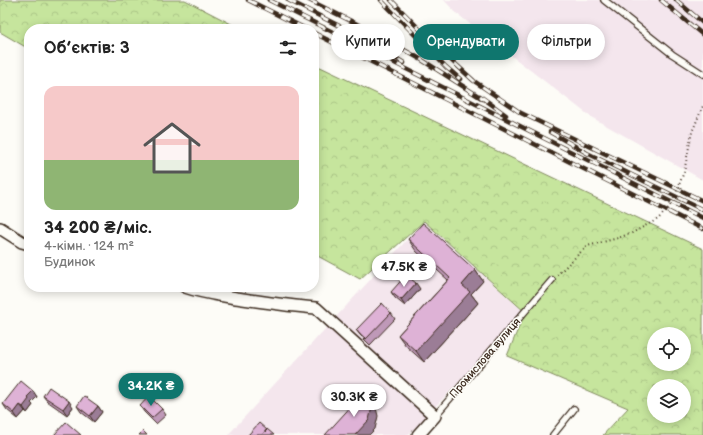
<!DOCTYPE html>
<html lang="uk">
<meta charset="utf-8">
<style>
body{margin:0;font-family:"Balsamiq Sans",sans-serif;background:#f6f6f6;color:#222;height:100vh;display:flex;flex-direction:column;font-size:15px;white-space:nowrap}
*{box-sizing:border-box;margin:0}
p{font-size:13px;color:#767676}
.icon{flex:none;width:22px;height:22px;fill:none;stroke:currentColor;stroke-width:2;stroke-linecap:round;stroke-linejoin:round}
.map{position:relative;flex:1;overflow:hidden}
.details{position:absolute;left:24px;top:24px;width:295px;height:268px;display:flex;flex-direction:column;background:#fff;border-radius:16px;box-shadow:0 2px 10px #0003}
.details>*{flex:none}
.guide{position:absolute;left:331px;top:24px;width:312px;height:36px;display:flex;gap:8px}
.fabs{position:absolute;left:647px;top:327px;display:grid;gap:8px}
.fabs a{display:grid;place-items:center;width:44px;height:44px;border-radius:50%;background:#fff;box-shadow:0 2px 10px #0003;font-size:20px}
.price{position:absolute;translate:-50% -34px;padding:0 9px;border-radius:14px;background:#fff;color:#222;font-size:13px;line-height:26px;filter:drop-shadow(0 1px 2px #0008)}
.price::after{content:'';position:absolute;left:50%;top:24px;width:12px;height:9px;margin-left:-6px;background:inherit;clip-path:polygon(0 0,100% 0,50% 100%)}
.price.current{background:#0f766e;color:#fff}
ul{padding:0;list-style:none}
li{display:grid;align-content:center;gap:8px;height:212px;padding:0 20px}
li span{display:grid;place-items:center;height:124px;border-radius:12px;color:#555}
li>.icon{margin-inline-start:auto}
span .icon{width:72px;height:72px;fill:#fffc;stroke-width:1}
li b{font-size:17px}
h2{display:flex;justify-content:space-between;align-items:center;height:48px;padding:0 20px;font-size:17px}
.tag{padding:0 14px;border-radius:18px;background:#fff;box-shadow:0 2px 10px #0003;font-size:14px;line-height:36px}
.tag.current{background:#0f766e;color:#fff}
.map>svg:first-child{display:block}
.built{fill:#f4e6ed}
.forest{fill:url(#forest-crowns);stroke:#80885e;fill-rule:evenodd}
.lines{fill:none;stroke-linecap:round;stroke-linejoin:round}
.lane-casing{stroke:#3b2a1e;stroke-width:8}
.street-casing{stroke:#3b2a1e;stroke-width:14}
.path{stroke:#3b2a1e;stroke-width:2;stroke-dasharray:1 3;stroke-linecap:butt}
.lane{stroke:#fdfcf7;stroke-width:5.5}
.street{stroke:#fdfcf7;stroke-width:11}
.rail-casing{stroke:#3b2a1e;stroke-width:4.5}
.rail{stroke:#fdfcf7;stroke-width:3;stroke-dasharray:9;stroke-linecap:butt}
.wall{fill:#bf99b8;stroke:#3b2a1e}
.shaded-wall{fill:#9b7d96;stroke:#3b2a1e}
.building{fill:#deb2d6;stroke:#3b2a1e}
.labels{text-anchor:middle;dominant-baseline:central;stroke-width:3;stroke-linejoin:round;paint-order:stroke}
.street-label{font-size:11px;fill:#3b2a1e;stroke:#fdfcf7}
</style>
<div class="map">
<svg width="703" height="435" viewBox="0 0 703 435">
<defs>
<pattern id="forest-crowns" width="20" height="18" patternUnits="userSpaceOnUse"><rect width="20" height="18" fill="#c6e59d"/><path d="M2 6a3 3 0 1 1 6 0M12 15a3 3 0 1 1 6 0" fill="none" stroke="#abc587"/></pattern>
</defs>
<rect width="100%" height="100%" fill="#fdfcf7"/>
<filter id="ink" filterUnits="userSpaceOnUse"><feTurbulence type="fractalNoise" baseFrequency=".025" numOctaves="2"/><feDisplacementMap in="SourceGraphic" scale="8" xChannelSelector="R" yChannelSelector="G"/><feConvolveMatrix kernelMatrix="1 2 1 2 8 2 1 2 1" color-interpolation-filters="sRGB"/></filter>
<g filter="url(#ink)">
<path class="built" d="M444 0H703V180L591 117 456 13Z
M424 221 525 313 408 435H228Z"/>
<path class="forest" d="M0 0H185L241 29H29V49L0 32Z
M314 64 703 249V435H603L628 408 507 356 525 312 424 221 360 279 314 254ZM654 334H684V364H654ZM654 386H684V416H654Z"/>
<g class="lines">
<defs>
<path id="lane" d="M604 0 672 54 703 74
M435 416 552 280
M553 435 574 409"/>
<path id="street" d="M0 228 22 242 29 244
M185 287C202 293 219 295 236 298 263 302 289 306 316 308L435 416 418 435"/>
</defs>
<use href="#lane" class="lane-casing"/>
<use href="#street" class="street-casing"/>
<path class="path" d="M557 275 587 246 618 238 632 233 658 219 666 211 672 203 684 172 692 132 703 106"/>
<use href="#lane" class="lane"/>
<use href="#street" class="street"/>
<defs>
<path id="rail" d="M248 0 306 29
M269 0 703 218
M288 0 367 40 404 63
M309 0 367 29 422 60 483 99
M381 0 446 67 460 79
M391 0 439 49 474 81 521 113 703 201
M661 0 703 35
M676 0 703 23
M314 33 703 229
M480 96 506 115
M550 132 587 153 703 210"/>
</defs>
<use href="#rail" class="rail-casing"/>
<use href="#rail" class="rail"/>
</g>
<path class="wall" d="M408 239 475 270 483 281 471 294 478 303 424 362 406 346 398 335 448 280 416 251Z
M420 289 405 306 395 298 391 292Z
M391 313 395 319 370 345 360 335 356 330Z
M33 391 37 397 31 403 33 405 27 413 25 411 18 419 7 410 3 404Z
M43 396 73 407 67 415 47 401Z
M77 406H98L102 412 94 422 81 412Z
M140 406 162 409 166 415 156 424 144 412Z"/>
<path class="shaded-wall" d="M475 270 483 281 471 294 478 303 424 362 416 351 462 285Z
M416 283 420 289 405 306 401 300Z
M33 391 37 397 31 403 33 405 27 413 23 407 27 397Z
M369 395 375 404 378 416 375 429 369 435H355Z
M69 401 73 407 67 415 63 409Z
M20 405 25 411 18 419 14 413Z
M98 406 102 412 94 422 90 416Z"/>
<path class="building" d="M423 223 475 270 462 285 470 292 416 351 398 335 450 278 408 239Z
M406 275 416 283 401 300 391 292Z
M382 303 391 313 366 339 356 330Z
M21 381 33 391 27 397 29 399 23 407 20 405 14 413 3 404Z
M49 387 69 401 63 409 43 396Z
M365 391 369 395 372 407 369 420 355 435H325Z
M84 396 98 406 90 416 77 406Z
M149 396 162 409 152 418 140 406Z
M66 422 81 435H54Z
M259 423 267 430 262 435H248Z
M267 429 274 435H262Z
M143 431 147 435H139Z"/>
</g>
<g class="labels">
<g class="street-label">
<text transform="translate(485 358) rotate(-49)">Промислова вулиця</text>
</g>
</g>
</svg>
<div class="fabs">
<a><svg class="icon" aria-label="locate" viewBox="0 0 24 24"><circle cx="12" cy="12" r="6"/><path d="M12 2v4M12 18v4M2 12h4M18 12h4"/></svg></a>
<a><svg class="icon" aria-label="layers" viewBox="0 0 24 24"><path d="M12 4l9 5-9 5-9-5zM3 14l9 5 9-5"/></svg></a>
</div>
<b class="price" style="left:404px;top:288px">47.5K ₴</b>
<b class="price current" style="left:151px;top:407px">34.2K ₴</b>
<b class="price" style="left:354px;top:418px">30.3K ₴</b>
<div class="guide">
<a class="tag">Купити</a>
<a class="tag current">Орендувати</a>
<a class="tag">Фільтри</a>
</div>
<section class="details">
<h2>Об’єктів: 3<svg class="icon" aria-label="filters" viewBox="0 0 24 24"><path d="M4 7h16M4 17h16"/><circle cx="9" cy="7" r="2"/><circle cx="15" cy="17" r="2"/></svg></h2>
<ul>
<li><span style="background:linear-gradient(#f6c9c9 60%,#8fb573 0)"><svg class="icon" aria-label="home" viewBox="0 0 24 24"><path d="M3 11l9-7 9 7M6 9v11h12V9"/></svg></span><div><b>34 200 ₴/міс.</b><p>4-кімн. · 124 m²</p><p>Будинок</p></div></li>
</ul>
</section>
</div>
